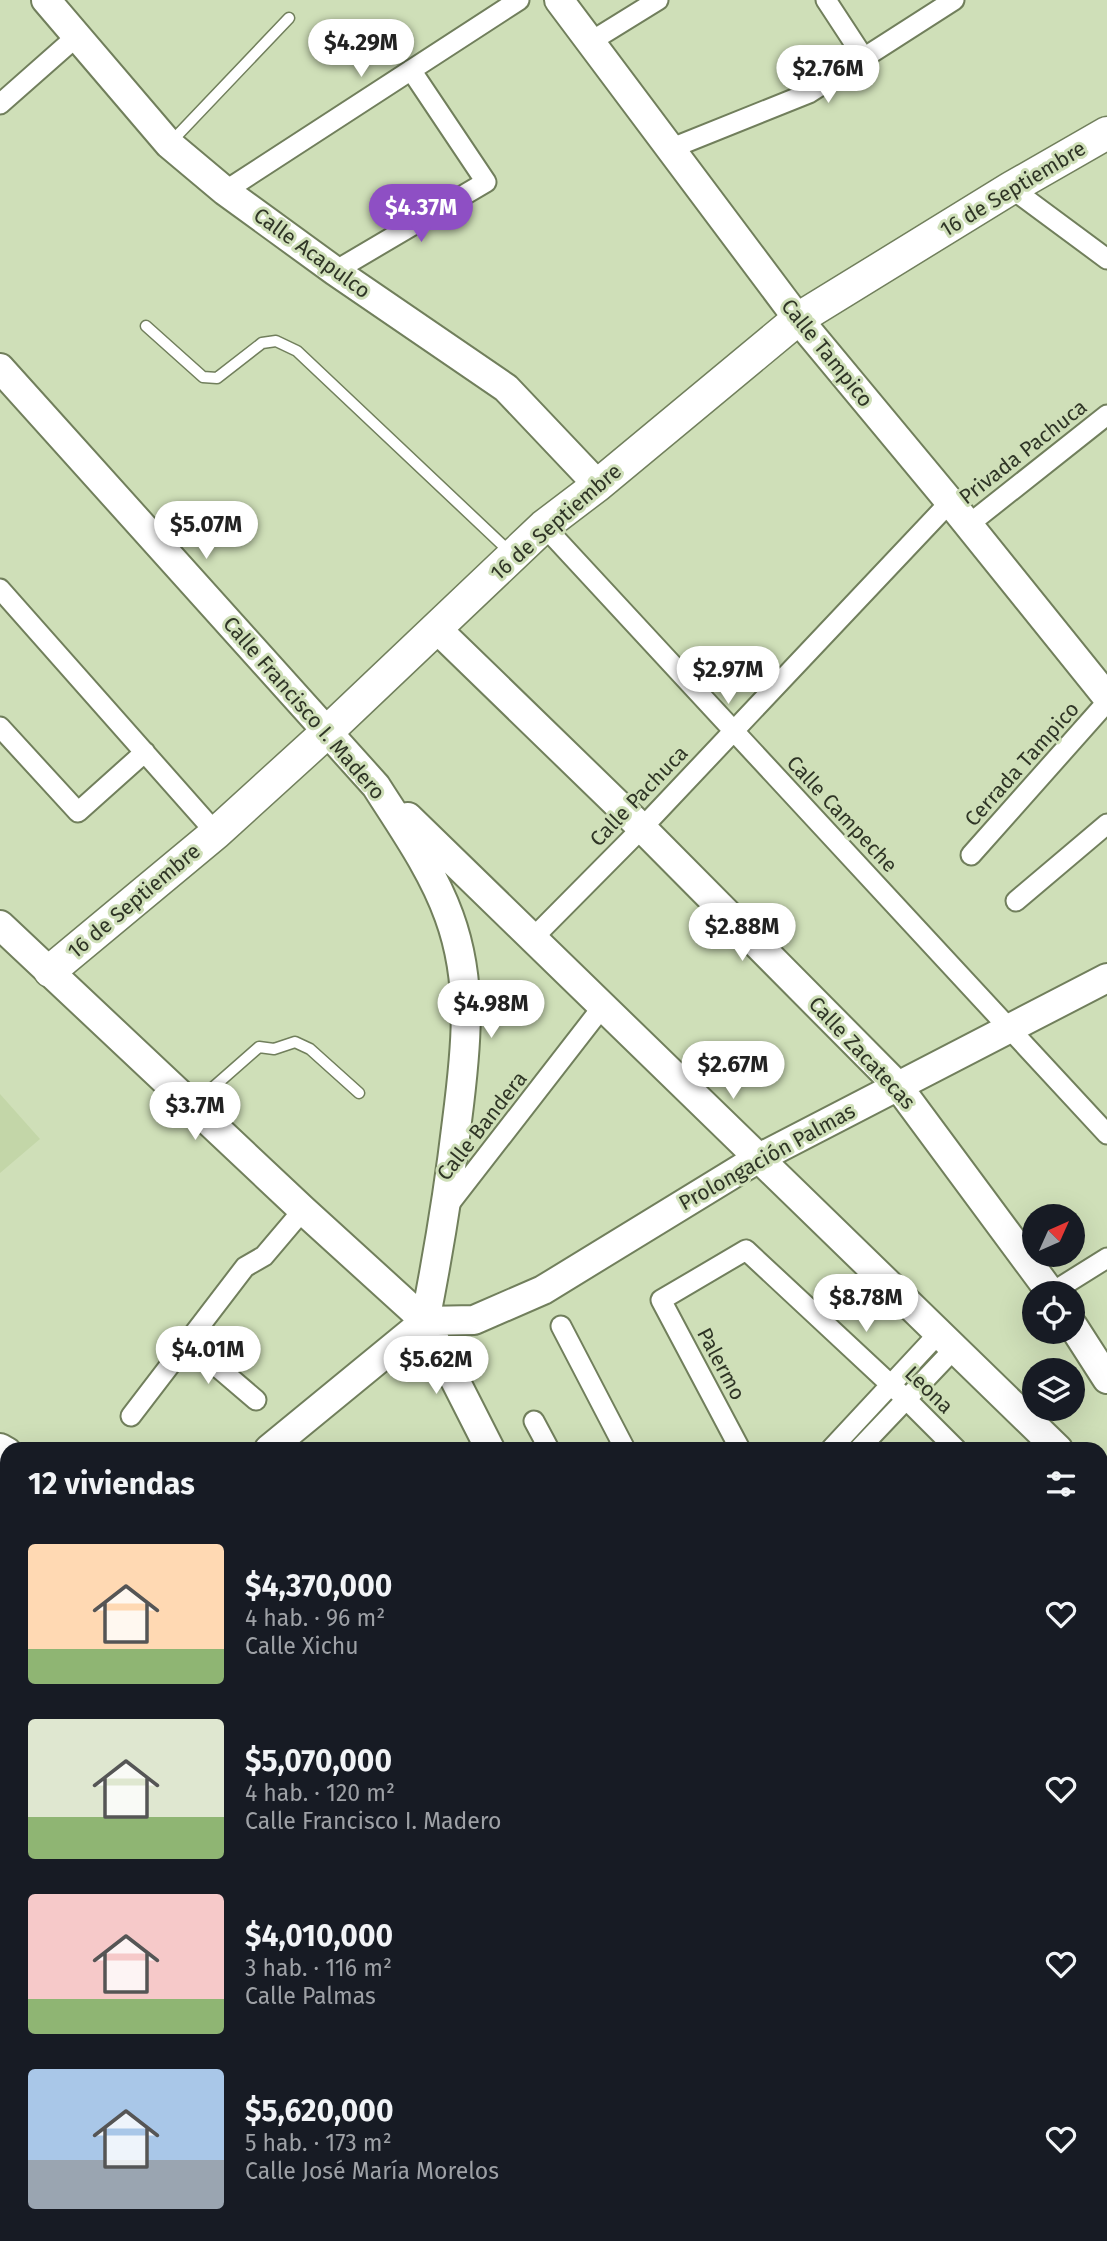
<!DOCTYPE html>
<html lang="es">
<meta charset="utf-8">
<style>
body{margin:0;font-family:"Fira Sans",sans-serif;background:#20242c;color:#f1f3f6;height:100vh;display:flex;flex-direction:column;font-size:26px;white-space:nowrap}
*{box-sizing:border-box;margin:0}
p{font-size:23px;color:#9ea1a6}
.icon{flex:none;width:38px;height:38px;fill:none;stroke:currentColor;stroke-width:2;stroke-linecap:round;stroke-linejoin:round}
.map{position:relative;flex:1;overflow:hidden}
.panel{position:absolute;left:0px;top:1442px;width:1108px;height:800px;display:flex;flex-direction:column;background:#171b24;border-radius:21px 21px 0 0;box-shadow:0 7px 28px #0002}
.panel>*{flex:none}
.needle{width:46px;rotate:45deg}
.tools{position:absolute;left:1022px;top:1204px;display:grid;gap:14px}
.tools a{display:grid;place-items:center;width:63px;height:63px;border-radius:50%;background:#171b24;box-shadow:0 7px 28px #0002;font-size:35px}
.price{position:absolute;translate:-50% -60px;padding:0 16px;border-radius:24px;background:#fff;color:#222;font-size:23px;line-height:46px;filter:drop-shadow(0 2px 4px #0008)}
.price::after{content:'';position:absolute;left:50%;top:42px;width:21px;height:16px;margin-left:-10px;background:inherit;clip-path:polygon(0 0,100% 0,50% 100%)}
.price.on{background:#8e4fc4;color:#fff}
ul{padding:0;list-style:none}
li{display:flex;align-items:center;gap:21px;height:175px;padding:0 28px}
li span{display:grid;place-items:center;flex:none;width:196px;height:140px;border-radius:7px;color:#555}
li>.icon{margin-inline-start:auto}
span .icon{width:84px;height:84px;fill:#fffc;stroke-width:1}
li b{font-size:30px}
h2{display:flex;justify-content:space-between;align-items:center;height:84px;padding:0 28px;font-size:30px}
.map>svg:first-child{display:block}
.built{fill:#c3d6a8}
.grass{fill:#d8ad82}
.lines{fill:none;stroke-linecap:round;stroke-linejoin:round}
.lane-casing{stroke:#717f5c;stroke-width:13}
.street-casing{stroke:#717f5c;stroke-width:23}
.secondary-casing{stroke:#717f5c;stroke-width:32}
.primary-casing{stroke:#717f5c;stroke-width:35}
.lane{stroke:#fff;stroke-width:10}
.street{stroke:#fff;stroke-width:19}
.secondary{stroke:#fff;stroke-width:28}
.primary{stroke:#fff;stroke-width:32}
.rail{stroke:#727c63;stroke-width:5;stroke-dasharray:12 12;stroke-linecap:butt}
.labels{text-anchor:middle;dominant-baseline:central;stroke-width:6;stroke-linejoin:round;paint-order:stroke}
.street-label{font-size:21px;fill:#2f3526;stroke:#cfdfb8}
</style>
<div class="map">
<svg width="1107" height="2241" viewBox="0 0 1107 2241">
<rect width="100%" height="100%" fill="#cfdfb8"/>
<path class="built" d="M0 1094 40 1139 0 1173Z
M5 1654 7 2235H270L262 2241H0V1657Z"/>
<path class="grass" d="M1107 1562V1668L1101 1673V1567Z
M347 2235H426L418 2241H340Z"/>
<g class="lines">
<defs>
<path id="lane" d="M171 142 289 18
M146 326 203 377 217 378 262 343 276 341 297 351 511 553
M193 1105 259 1047 274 1049 295 1042 310 1049 359 1093
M194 2235 200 2241
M231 2241 237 2235"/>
<path id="street" d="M826 0 864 58
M590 42 658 0
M0 104 76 37
M672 148 809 93 954 0
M1011 188 1107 259
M225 191 519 0
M335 271 486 182 411 70
M968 525 1107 415
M544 526 1107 1134
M0 589 216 833
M0 727 78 812 145 752
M971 855 1107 702
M1016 901 1107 824
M533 938 642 828 950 502
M447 1207 603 1006
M1051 1293 1107 1258
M561 1326 625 1449
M187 1341 256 1400
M131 1416 245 1267 264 1256 303 1210
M534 1421 549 1449
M740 1449 661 1300 746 1250 906 1399 956 1449
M831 1449 938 1334
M859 1449 954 1349
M1101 1743 1107 1738
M1101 1887 1107 1883
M1101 1910 1107 1919
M1101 2014 1107 2011
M1101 2180 1107 2177
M988 2241 1000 2235"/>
<path id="secondary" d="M46 0 169 144 225 191 335 271 506 388 598 485
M559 0 798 319 950 502 1107 697
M0 368 376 786C402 827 432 869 449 916 474 984 466 1051 457 1121 449 1189 438 1255 425 1321
M437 629 642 828 897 1085 1051 1293
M408 817 1058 1449
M0 925 303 1210 425 1321 490 1449
M425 1321 474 1320 543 1290 757 1159 1107 978
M1073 1326 1107 1379
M0 1448 7 1452
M269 1449 425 1321
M1101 1490 1107 1496
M809 2235 814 2241
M886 2235 892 2241"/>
<path id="primary" d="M50 971 216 833 327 732 544 526 598 485 798 319 1011 188 1107 133
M0 1466 7 1472
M0 1502 7 1508
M1101 1546 1107 1541
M1101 1694 1107 1688
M857 2235 863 2241
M303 2241 311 2235
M432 2241 440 2235"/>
</defs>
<use href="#lane" class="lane-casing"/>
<use href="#street" class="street-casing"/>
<use href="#secondary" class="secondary-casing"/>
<use href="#primary" class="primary-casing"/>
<use href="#lane" class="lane"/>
<use href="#street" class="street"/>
<use href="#secondary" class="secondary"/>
<use href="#primary" class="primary"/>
<path class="rail" d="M1101 1640 1107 1634
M370 2241 377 2235"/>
</g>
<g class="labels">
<g class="street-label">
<text transform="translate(1013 189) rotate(-31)">16 de Septiembre</text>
<text transform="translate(312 253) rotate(36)">Calle Acapulco</text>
<text transform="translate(827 353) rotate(51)">Calle Tampico</text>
<text transform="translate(1023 452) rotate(-38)">Privada Pachuca</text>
<text transform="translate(556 522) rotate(-41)">16 de Septiembre</text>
<text transform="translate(304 708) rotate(49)">Calle Francisco I. Madero</text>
<text transform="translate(1022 764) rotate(-48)">Cerrada Tampico</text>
<text transform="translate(639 796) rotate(-46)">Calle Pachuca</text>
<text transform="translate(842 814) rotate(47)">Calle Campeche</text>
<text transform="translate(134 901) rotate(-40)">16 de Septiembre</text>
<text transform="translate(862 1053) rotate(47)">Calle Zacatecas</text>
<text transform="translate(482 1126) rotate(-52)">Calle Bandera</text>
<text transform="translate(767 1157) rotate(-29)">Prolongación Palmas</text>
<text transform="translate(721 1364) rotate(62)">Palermo</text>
<text transform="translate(929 1390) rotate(44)">Leona</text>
</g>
</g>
</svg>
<div class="tools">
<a><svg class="needle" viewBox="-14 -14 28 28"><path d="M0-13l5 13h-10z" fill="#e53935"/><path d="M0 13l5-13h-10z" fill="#9ea1a6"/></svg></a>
<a><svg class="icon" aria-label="locate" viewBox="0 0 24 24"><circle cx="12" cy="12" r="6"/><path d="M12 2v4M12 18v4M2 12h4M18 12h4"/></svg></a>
<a><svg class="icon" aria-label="layers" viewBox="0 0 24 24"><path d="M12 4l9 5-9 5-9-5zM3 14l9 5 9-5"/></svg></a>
</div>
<b class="price" style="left:361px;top:79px">$4.29M</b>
<b class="price" style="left:828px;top:105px">$2.76M</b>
<b class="price on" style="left:421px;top:244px">$4.37M</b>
<b class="price" style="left:206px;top:561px">$5.07M</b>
<b class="price" style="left:728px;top:706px">$2.97M</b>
<b class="price" style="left:742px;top:963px">$2.88M</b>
<b class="price" style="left:491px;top:1040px">$4.98M</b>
<b class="price" style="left:733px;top:1101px">$2.67M</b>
<b class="price" style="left:195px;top:1142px">$3.7M</b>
<b class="price" style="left:866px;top:1334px">$8.78M</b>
<b class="price" style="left:208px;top:1386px">$4.01M</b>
<b class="price" style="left:436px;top:1396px">$5.62M</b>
<section class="panel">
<h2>12 viviendas<svg class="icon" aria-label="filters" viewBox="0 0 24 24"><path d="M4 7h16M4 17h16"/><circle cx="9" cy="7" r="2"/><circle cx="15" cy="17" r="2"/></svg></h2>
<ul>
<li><span style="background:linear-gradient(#ffd9b3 75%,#8fb573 0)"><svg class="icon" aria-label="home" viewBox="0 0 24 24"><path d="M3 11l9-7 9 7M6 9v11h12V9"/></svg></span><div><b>$4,370,000</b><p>4 hab. · 96 m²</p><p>Calle Xichu</p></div><svg class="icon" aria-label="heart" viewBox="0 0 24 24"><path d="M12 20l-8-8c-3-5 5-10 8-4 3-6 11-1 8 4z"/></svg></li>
<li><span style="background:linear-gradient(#dfe7d0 70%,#8fb573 0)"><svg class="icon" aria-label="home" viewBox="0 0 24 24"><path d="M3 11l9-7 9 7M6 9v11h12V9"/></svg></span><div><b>$5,070,000</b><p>4 hab. · 120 m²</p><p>Calle Francisco I. Madero</p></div><svg class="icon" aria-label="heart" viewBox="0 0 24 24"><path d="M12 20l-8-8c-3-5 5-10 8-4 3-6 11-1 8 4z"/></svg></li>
<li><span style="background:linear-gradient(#f6c9c9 75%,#8fb573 0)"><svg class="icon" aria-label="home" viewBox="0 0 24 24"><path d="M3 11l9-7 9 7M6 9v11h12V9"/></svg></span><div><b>$4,010,000</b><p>3 hab. · 116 m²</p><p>Calle Palmas</p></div><svg class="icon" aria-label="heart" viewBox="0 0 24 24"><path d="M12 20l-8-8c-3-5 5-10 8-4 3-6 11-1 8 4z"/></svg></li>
<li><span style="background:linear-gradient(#a9c7e8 65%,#9aa5b1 0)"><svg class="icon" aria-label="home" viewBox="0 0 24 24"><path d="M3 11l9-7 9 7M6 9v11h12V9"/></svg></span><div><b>$5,620,000</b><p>5 hab. · 173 m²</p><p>Calle José María Morelos</p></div><svg class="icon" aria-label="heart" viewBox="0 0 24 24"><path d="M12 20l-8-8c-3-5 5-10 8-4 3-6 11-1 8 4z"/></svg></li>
</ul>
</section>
</div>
